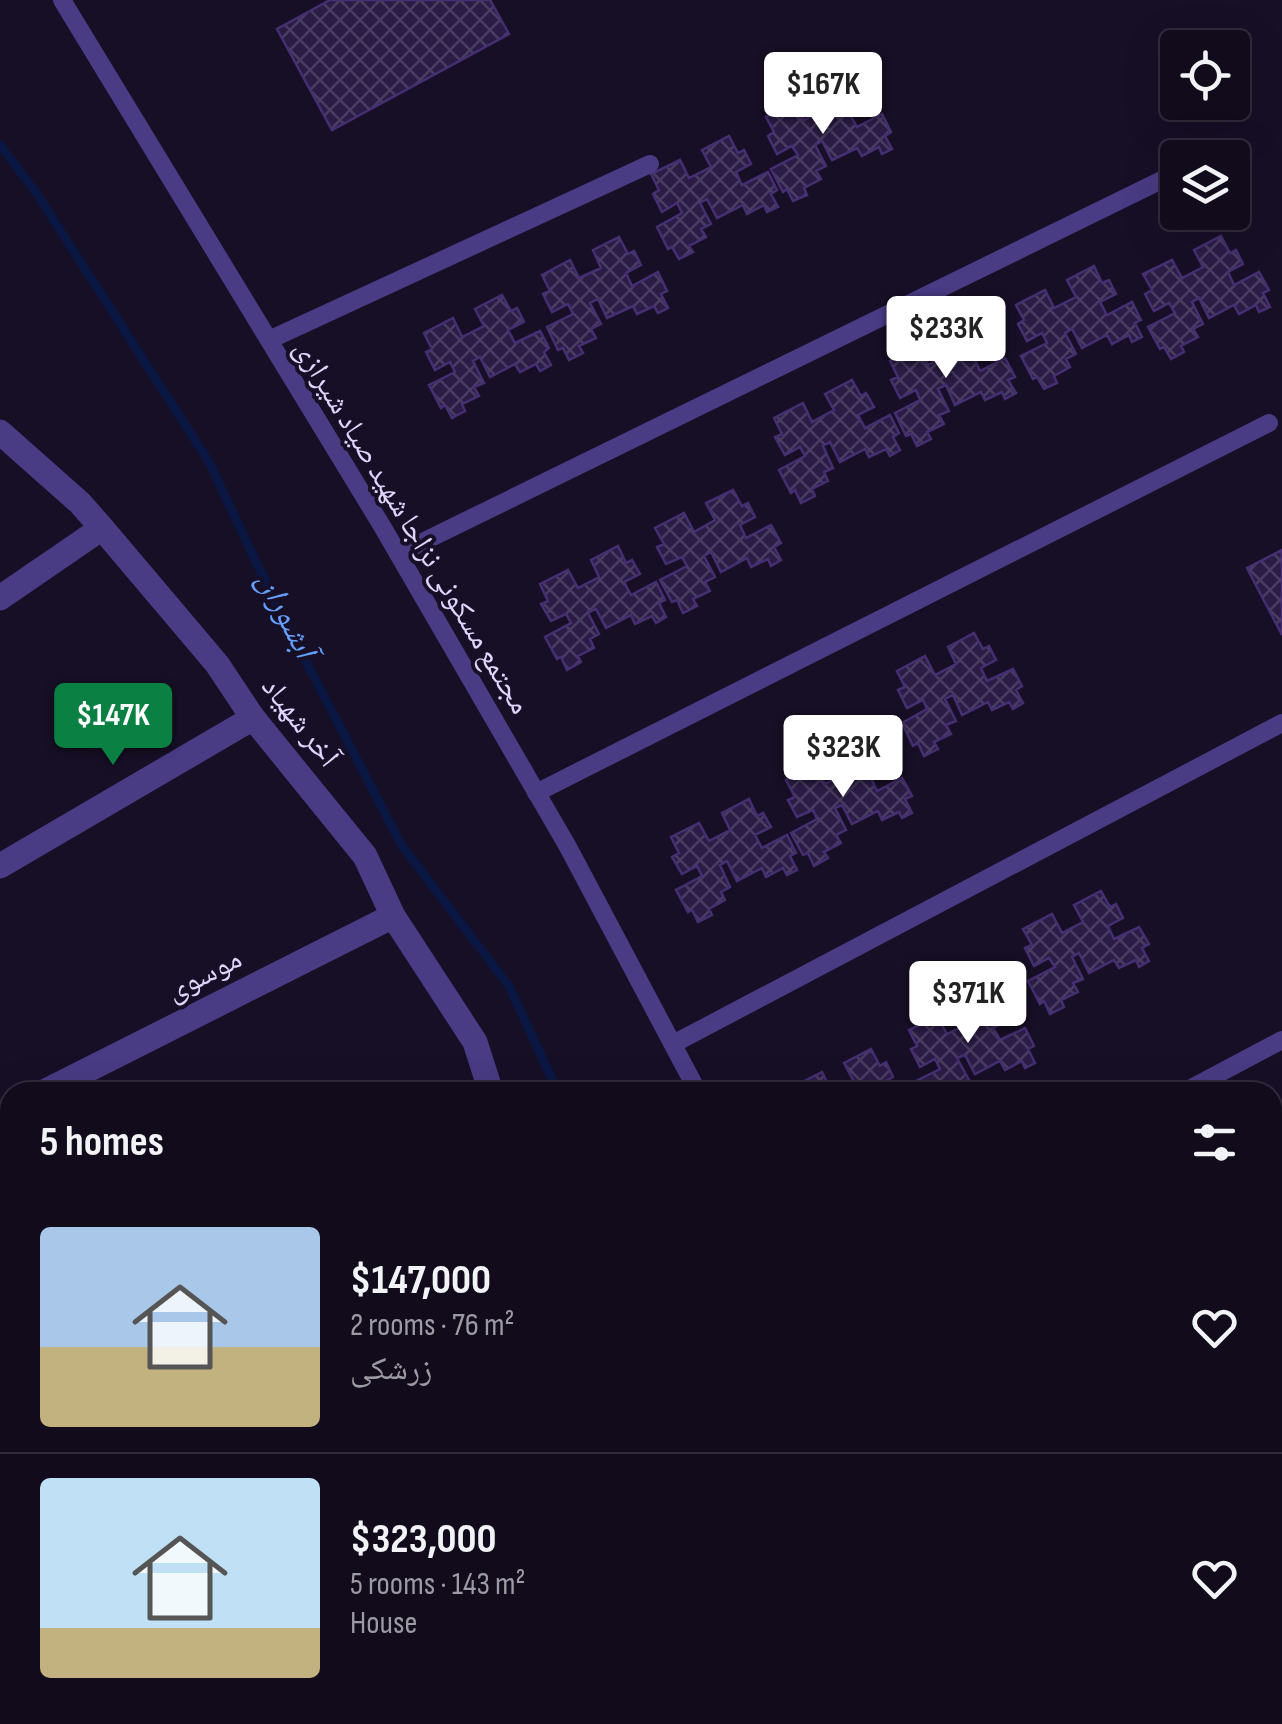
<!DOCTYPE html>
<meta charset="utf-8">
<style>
body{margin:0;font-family:"Sofia Sans Condensed","Noto Naskh Arabic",sans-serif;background:#1e1929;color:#f1f3f6;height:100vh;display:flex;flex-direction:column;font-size:38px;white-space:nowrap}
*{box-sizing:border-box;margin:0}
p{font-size:32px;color:#9c9ba3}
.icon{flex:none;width:55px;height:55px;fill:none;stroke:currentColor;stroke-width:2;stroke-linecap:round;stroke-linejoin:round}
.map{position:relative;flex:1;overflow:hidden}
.panel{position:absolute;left:0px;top:1082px;width:1282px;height:642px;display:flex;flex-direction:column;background:#110b1c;border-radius:30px 30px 0 0;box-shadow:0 10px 40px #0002,0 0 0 2px #302b3b}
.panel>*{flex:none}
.controls{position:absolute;left:1160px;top:30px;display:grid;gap:20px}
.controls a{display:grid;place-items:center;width:90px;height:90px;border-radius:10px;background:#110b1c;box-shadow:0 10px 40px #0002,0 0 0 2px #302b3b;font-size:50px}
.price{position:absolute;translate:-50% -85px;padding:0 22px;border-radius:10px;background:#fff;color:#222;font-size:32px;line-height:65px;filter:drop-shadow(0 2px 5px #0008)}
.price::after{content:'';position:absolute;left:50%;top:60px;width:30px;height:22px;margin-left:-15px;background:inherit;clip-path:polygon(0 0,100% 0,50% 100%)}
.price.selected{background:#0b8043;color:#fff}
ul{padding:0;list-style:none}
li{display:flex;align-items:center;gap:30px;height:250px;padding:0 40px}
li+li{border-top:2px solid #302b3b}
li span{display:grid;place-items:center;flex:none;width:280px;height:200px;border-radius:10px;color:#555}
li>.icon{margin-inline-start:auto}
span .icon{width:120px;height:120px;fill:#fffc;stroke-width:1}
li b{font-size:42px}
h2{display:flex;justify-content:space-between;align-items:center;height:120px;padding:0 40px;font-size:42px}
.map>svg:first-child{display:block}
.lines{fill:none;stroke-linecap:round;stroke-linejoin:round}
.stream{stroke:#0b1743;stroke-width:9}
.building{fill:url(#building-cross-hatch);stroke:#462e72;stroke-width:2.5}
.service{stroke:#493b84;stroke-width:18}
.minor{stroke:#493b84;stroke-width:25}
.labels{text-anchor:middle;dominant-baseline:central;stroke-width:8;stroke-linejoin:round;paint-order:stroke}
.street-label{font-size:30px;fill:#e0d5fe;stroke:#170f26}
.water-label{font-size:32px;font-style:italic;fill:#649ffd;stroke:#170f26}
</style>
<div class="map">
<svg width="1282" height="1724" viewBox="0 0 1282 1724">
<defs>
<pattern id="building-cross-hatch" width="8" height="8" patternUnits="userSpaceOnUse" patternTransform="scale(2.5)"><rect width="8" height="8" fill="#2b1c46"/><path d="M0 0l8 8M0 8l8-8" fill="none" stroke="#493c62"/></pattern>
</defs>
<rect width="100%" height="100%" fill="#170f26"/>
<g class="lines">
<path class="stream" d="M0 145 37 194 209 462 273 598 402 846 509 986 558 1092
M1272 1581 1282 1576
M958 1715 971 1722 1000 1715"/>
</g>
<path class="building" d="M330 0H490L509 34 332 130 277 29Z
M844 78 853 96 859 92 866 107 850 115 857 127 882 114 891 132 885 136 892 149 882 154 879 147 862 156 857 148 832 160 822 141 815 145 826 166 816 171 821 179 804 188 807 195 793 201 787 189 783 192 771 169 798 155 792 146 777 154 768 136 774 132 766 117 795 102 804 120 826 109 817 92Z
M729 136 738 153 744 150 751 164 736 172 742 185 768 172 777 190 771 194 778 207 767 212 764 205 747 214 743 205 717 218 707 199 700 203 711 224 701 229 706 237 689 246 693 252 679 259 672 247 668 249 657 227 682 213 677 203 662 212 653 194 659 190 651 174 680 160 689 178 711 167 702 150Z
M1221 236 1230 253 1236 250 1243 264 1228 272 1234 285 1259 272 1269 290 1263 293 1270 307 1259 312 1256 305 1239 314 1234 305 1209 318 1199 298 1192 302 1203 324 1193 329 1198 337 1181 346 1184 352 1171 359 1164 347 1160 349 1148 327 1175 313 1169 303 1154 311 1145 294 1152 290 1143 274 1172 260 1182 278 1203 267 1194 250Z
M619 237 628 254 634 251 641 265 626 273 632 286 658 272 667 291 661 294 668 308 658 313 654 306 637 314 633 306 607 318 598 299 590 303 601 324 591 329 596 338 579 346 583 353 569 360 563 348 558 350 547 327 573 314 568 304 552 312 543 294 550 291 542 275 570 260 579 278 601 268 593 250Z
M1094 266 1102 283 1109 280 1116 294 1100 302 1107 315 1132 302 1141 320 1135 323 1142 337 1132 342 1129 335 1112 344 1107 335 1082 348 1072 329 1065 333 1076 354 1066 359 1070 367 1054 376 1057 383 1044 389 1037 377 1033 379 1021 356 1047 343 1042 333 1027 341 1018 324 1024 320 1016 305 1045 290 1054 308 1076 297 1067 280Z
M502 295 511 311 517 308 524 322 508 330 515 343 540 331 549 348 544 352 551 365 540 371 536 364 520 372 515 364 490 377 480 357 473 361 484 383 474 387 479 396 462 404 465 411 452 418 445 405 441 408 429 385 455 372 450 362 435 370 426 352 432 349 424 333 453 318 462 337 484 326 475 309Z
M967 323 976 339 982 337 989 350 974 358 980 371 1005 358 1015 377 1008 380 1016 393 1005 399 1002 392 985 400 981 392 955 405 946 385 938 389 949 411 939 415 944 424 927 432 931 439 917 446 911 434 906 436 895 413 920 400 916 390 900 398 891 380 898 377 890 361 918 346 928 365 949 353 941 337Z
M852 380 861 396 866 393 874 407 858 415 865 428 890 415 899 433 893 437 900 450 890 456 886 449 869 457 865 449 840 462 830 442 823 446 833 468 824 472 828 481 812 489 815 496 801 503 795 490 791 493 779 470 805 456 800 447 785 455 775 437 782 434 774 418 803 403 812 422 834 410 825 394Z
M733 490 742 506 748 503 755 517 740 525 746 538 771 525 781 543 774 547 781 560 771 566 768 559 751 567 747 558 721 572 711 552 704 556 715 577 705 582 710 591 693 599 697 606 683 613 677 600 672 602 660 580 687 566 682 557 666 564 657 547 664 544 655 528 684 513 694 532 715 520 706 503Z
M618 546 626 563 632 560 640 574 624 582 631 595 656 582 665 600 659 603 666 617 656 623 652 616 635 624 631 615 606 628 596 609 588 613 599 634 590 639 594 648 578 656 581 662 567 670 561 657 557 659 545 637 571 623 566 614 551 621 541 604 548 601 540 584 568 570 578 588 599 577 591 560Z
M1282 550V635L1247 568Z
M974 633 983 649 989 646 996 660 981 668 987 681 1013 669 1022 686 1016 690 1023 703 1013 709 1009 702 992 710 988 702 962 715 953 695 945 699 956 721 946 725 951 734 934 742 938 749 924 756 918 743 913 746 902 723 927 709 923 700 907 708 898 690 905 687 897 671 925 656 935 675 956 664 948 647Z
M864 742 873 759 879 756 886 770 871 778 877 791 902 778 912 796 905 799 912 813 902 818 899 812 882 820 878 811 852 824 842 805 835 808 846 830 836 835 841 843 824 852 828 858 814 866 808 853 803 855 791 833 817 819 813 810 797 817 788 800 795 797 786 780 815 766 825 784 846 773 837 756Z
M749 799 757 816 763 813 771 827 755 835 762 848 787 835 796 853 790 856 797 870 787 875 783 868 766 877 762 868 737 881 727 861 720 865 730 887 721 892 725 900 709 909 712 915 698 922 692 910 688 912 676 890 702 876 697 866 682 874 672 857 679 853 671 837 699 823 709 841 730 830 722 813Z
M1101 891 1110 907 1116 904 1123 918 1108 926 1114 939 1139 927 1149 944 1142 948 1149 961 1139 967 1136 960 1119 968 1114 960 1089 973 1079 953 1072 957 1083 979 1073 983 1078 992 1061 1000 1064 1007 1050 1014 1044 1001 1040 1004 1028 981 1055 967 1049 958 1034 966 1025 948 1032 945 1023 929 1052 914 1062 933 1083 922 1074 905Z
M987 992 995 1009 1002 1006 1009 1020 993 1028 1000 1040 1025 1028 1034 1046 1028 1049 1035 1063 1025 1068 1022 1061 1005 1070 1000 1061 975 1074 965 1055 957 1058 969 1080 959 1084 963 1092H919L914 1082 940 1069 935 1059 920 1067 911 1049 917 1046 909 1030 937 1016 947 1034 969 1023 960 1006Z
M871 1049 880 1066 886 1062 893 1077 878 1085 882 1092H796L793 1087 822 1072 831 1091 853 1080 844 1063Z
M1282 1292V1362L1272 1348V1319L1278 1316 1272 1297Z"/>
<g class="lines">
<path class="service" d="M62 0 382 526 568 847 698 1092
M269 340 650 164
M398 554 1174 174
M536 793 1269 423
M673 1044 1282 723
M1184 1092 1282 1040"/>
<path class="minor" d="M0 432 80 503 102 528 217 664 253 718 365 856 393 916 475 1042 491 1092
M0 598 102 528
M0 866 253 718
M44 1092 393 916
M0 1115 10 1110
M0 1320 10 1313
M575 1715 580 1724
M761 1715 767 1724
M301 1724 314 1715"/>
</g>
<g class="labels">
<g class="street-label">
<text transform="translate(412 527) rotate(59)">مجتمع مسکونی نزاجا شهید صیاد شیرازی</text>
<text transform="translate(300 722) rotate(52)">آخر شهیاد</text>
<text transform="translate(204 975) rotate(-27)">موسوی</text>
</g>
<g class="water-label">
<text transform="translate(286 615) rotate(63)">آبشوران</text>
</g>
</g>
</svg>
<div class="controls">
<a><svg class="icon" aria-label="locate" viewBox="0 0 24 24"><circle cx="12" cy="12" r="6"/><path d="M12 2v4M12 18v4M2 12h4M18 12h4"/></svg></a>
<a><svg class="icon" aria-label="layers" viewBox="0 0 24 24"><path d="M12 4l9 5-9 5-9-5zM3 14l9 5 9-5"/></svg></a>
</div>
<b class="price" style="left:823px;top:137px">$167K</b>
<b class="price" style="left:946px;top:381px">$233K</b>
<b class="price selected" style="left:113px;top:768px">$147K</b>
<b class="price" style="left:843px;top:800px">$323K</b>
<b class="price" style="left:968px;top:1046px">$371K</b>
<section class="panel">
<h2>5 homes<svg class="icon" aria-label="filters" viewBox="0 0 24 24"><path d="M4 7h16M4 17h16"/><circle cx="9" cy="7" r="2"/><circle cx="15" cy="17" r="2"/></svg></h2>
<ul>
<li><span style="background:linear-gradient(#a9c7e8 60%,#c2b280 0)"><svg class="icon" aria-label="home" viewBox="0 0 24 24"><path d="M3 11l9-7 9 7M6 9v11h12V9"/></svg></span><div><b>$147,000</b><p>2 rooms · 76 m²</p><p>زرشکی</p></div><svg class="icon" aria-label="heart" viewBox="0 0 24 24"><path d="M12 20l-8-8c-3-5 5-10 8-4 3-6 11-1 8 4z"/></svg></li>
<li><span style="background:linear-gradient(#bfe0f5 75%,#c2b280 0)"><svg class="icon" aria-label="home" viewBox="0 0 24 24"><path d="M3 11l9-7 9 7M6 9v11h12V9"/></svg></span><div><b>$323,000</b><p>5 rooms · 143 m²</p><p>House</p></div><svg class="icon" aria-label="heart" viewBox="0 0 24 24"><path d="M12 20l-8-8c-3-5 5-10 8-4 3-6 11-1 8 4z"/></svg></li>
</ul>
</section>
</div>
